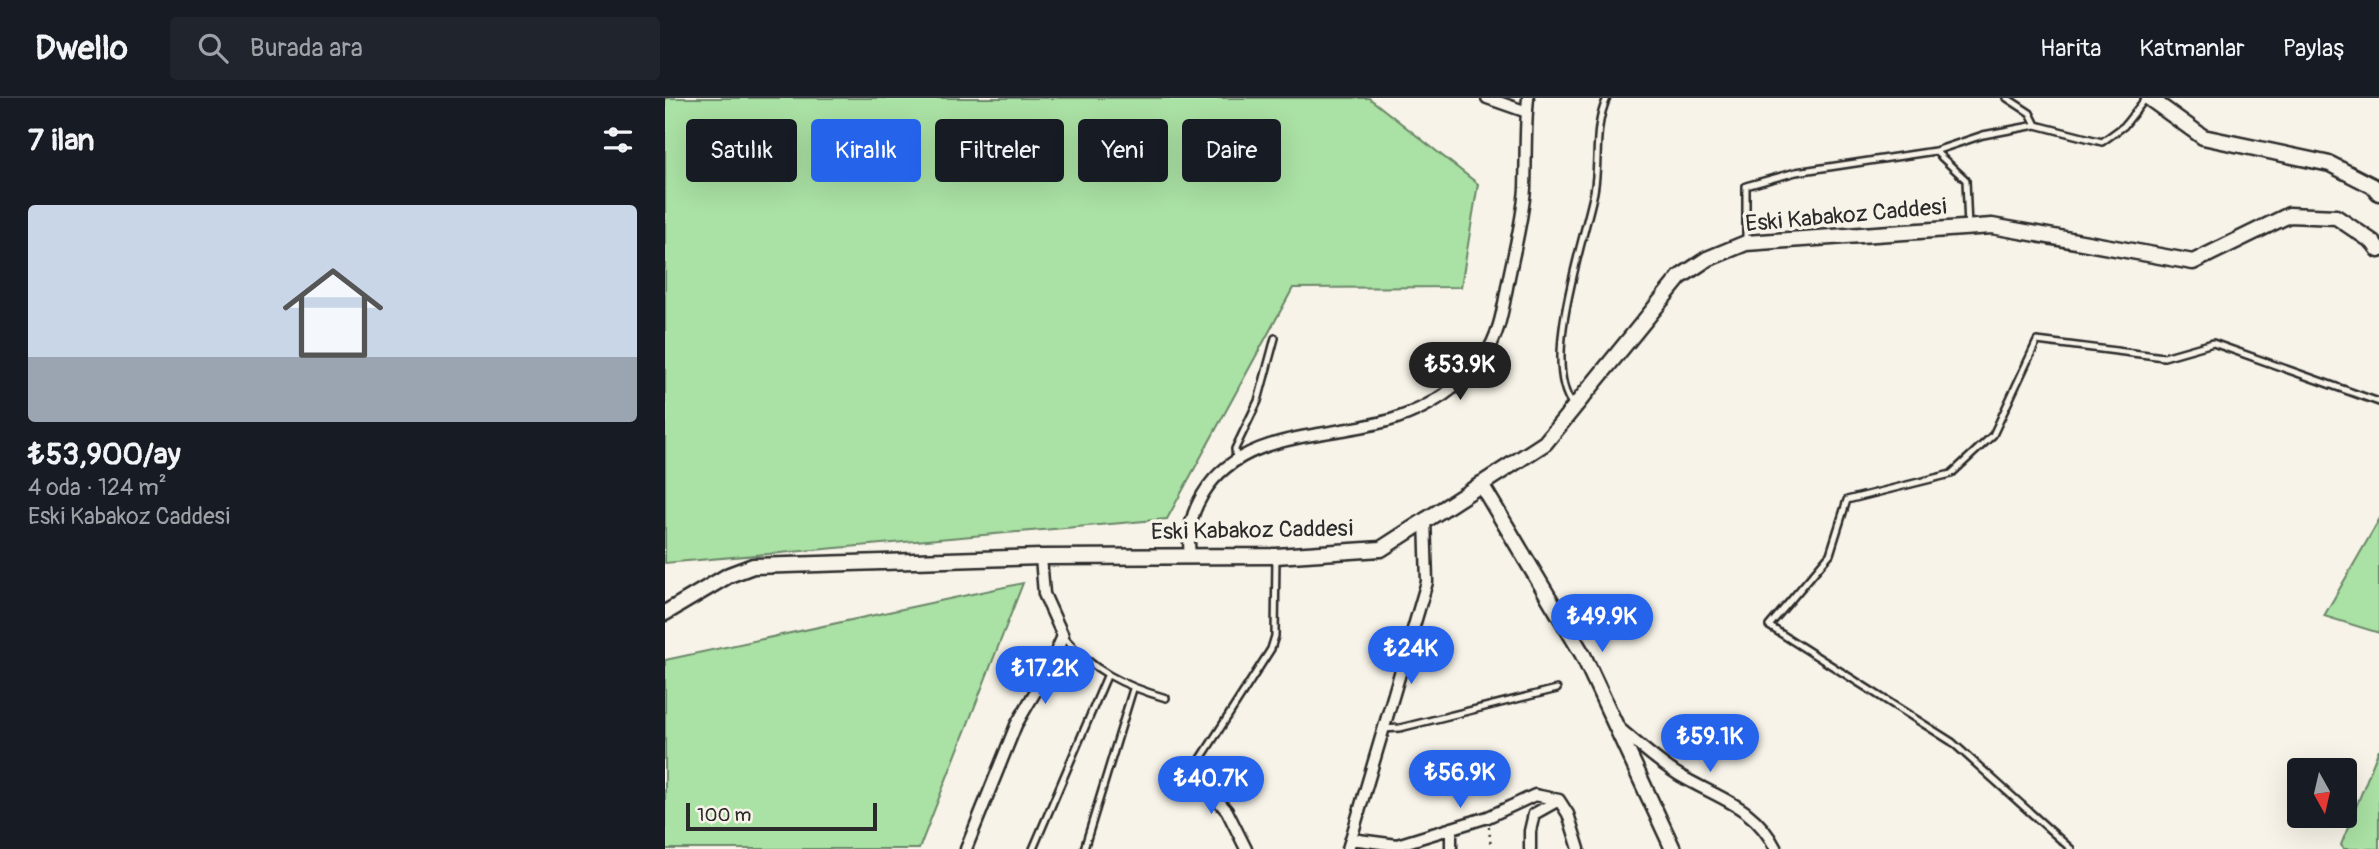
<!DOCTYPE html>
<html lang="tr">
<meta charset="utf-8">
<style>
body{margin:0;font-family:Pangolin,sans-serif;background:#20242c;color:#f1f3f6;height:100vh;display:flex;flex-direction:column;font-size:26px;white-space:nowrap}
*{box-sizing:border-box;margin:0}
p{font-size:23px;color:#9ea1a6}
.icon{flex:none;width:38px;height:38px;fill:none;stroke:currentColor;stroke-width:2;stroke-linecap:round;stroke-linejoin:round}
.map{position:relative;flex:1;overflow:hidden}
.sheet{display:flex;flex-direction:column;background:#171b24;width:665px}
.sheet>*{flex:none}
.guide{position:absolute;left:21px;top:21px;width:665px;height:63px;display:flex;gap:14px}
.needle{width:46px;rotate:172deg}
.buttons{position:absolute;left:1622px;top:660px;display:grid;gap:14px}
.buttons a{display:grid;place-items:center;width:70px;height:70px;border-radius:7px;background:#171b24;box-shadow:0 7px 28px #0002;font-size:35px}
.scale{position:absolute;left:21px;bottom:18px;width:191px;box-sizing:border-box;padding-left:7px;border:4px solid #2b2b2b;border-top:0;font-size:19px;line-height:24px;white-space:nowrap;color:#2b2b2b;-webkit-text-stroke:5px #f7f3e8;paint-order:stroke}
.price{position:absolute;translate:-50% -60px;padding:0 16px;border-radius:24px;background:#2563eb;color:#fff;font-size:23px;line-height:46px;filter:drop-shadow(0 2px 4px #0008)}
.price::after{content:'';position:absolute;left:50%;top:42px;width:21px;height:16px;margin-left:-10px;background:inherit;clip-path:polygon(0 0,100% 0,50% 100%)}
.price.active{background:#222;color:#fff}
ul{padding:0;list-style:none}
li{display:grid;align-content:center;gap:14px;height:371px;padding:0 28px}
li+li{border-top:2px solid #363941}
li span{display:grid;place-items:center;height:217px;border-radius:7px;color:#555}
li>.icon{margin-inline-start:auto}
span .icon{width:126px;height:126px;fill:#fffc;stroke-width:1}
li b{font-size:30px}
h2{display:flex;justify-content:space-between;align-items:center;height:84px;padding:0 28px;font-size:30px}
.pill{padding:0 24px;border-radius:7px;background:#171b24;box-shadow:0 7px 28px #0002;font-size:24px;line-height:63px}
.pill.active{background:#2563eb;color:#fff}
header{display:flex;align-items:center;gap:42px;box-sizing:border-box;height:98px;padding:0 35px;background:#171b24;border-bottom:2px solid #363941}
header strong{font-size:33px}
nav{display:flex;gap:38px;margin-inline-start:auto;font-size:24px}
.search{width:490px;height:63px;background:#20242c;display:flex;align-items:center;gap:18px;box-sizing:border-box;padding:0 24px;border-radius:7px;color:#9ea1a6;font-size:26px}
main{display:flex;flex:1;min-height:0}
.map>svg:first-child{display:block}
.green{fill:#aae1a4;stroke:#6a8668;stroke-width:2}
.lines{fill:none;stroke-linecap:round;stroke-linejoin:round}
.lane-casing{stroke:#2b2b2b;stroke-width:10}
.street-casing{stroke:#2b2b2b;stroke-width:15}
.secondary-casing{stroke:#2b2b2b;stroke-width:19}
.path{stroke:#2b2b2b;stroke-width:2.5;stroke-dasharray:2 5;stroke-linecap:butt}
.lane{stroke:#f7f3e8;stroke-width:5}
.street{stroke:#f7f3e8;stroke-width:10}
.secondary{stroke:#f7f3e8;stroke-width:14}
.labels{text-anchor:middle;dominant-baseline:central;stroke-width:7;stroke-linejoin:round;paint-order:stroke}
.street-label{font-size:23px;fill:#2b2b2b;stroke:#f7f3e8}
</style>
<header>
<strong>Dwello</strong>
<div class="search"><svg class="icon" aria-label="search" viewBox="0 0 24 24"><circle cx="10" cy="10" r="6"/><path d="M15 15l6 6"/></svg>Burada ara</div>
<nav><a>Harita</a><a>Katmanlar</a><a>Paylaş</a></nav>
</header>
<main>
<section class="sheet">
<h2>7 ilan<svg class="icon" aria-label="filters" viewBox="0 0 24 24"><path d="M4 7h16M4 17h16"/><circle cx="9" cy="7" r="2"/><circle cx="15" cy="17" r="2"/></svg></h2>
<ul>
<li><span style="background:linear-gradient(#c9d6e8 70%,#9aa5b1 0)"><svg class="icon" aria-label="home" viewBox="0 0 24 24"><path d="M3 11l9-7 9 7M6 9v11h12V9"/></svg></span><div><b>₺53,900/ay</b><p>4 oda · 124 m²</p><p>Eski Kabakoz Caddesi</p></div></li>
</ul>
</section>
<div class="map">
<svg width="1714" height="751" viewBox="0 0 1714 751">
<rect width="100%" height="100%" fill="#f7f3e8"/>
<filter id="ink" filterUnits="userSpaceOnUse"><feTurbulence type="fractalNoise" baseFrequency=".0143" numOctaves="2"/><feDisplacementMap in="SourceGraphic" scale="14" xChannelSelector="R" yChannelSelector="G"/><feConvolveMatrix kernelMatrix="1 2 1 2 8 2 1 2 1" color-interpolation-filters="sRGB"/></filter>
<g filter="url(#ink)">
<path class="green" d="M0 0H704L813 86 796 189 628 190 502 421 0 465Z
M1714 422V535L1659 518Z
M358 485 254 751H0V562Z
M1714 651V751H1679L1676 747Z"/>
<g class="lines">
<defs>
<path id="lane" d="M1342 0 1365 15 1371 27
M1270 53 1301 82 1303 130
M1081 142V88L1131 74 1270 53 1318 37 1371 27 1437 44 1459 28 1481 0
M908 307C875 266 919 143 929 94 935 62 928 31 942 0
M571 362 570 351 593 303 610 240
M398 538C426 572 459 588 501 600
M717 631 735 630 892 591
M528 673 606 551 610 538 611 458
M368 751 442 578
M419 751 468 591
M1406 751 1287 644 1104 528 1165 456 1182 402 1286 376 1328 337 1372 243 1499 259 1548 245 1714 304"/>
<path id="street" d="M822 0 862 14
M525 457C522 434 526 416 538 396 577 331 665 341 729 321 764 310 797 288 819 259 835 236 838 210 843 184 849 153 858 121 860 90 861 60 860 30 863 0
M954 630C973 646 993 664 1014 677 1054 701 1089 707 1111 751
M528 674 562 713 581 751
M894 702 903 716 914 751
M786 730V751
M686 741 732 747 823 719 870 697 894 702
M301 751 351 627 383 572 398 538 379 496 376 459
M683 751 762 484 760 420
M865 751V733L869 716 894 702"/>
<path id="secondary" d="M1484 0 1538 39 1665 66 1708 88 1714 95
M816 386 918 557 1008 751
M0 515 64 477 88 468 376 459 611 458 716 451 880 345 1015 179 1042 161 1081 145 1327 128 1528 164 1624 117 1671 119 1708 144 1714 152"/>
</defs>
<use href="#lane" class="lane-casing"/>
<use href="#street" class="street-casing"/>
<use href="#secondary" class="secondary-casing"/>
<path class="path" d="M824 729 826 751"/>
<use href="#lane" class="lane"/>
<use href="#street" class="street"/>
<use href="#secondary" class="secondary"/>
</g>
</g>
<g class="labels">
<g class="street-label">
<text transform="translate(1181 117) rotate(-5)">Eski Kabakoz Caddesi</text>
<text transform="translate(587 432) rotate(-1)">Eski Kabakoz Caddesi</text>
</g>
</g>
</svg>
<div class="buttons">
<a><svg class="needle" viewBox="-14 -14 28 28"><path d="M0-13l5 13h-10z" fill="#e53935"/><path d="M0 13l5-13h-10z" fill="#9ea1a6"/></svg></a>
</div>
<div class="scale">100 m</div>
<b class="price active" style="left:795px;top:304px">₺53.9K</b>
<b class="price" style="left:937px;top:556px">₺49.9K</b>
<b class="price" style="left:746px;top:588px">₺24K</b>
<b class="price" style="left:380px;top:608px">₺17.2K</b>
<b class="price" style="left:1045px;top:676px">₺59.1K</b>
<b class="price" style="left:795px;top:712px">₺56.9K</b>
<b class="price" style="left:546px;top:718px">₺40.7K</b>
<div class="guide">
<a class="pill">Satılık</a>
<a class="pill active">Kiralık</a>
<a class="pill">Filtreler</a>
<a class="pill">Yeni</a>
<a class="pill">Daire</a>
</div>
</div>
</main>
